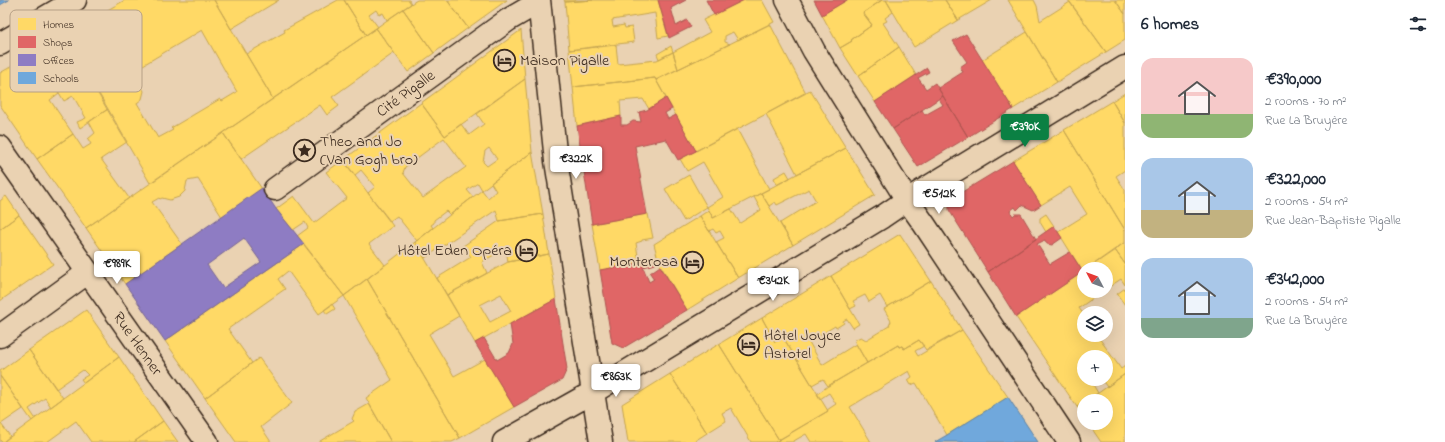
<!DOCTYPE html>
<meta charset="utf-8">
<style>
body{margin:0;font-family:"Indie Flower",sans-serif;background:#f6f6f7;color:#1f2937;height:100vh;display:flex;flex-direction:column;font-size:15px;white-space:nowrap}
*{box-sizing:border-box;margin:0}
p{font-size:13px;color:#747a83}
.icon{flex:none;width:22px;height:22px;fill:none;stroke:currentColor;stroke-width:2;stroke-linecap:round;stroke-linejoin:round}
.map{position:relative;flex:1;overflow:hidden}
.panel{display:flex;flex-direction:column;background:#fff;width:320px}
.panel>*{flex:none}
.needle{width:26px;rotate:311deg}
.buttons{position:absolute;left:1077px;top:262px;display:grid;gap:8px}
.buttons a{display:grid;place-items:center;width:36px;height:36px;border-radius:50%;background:#fff;box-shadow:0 4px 16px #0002;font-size:20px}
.price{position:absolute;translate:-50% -34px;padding:0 9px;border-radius:4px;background:#fff;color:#222;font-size:13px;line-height:26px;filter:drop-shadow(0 1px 2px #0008)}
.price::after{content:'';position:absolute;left:50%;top:24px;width:12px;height:9px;margin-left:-6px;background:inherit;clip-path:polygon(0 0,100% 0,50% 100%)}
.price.active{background:#0b8043;color:#fff}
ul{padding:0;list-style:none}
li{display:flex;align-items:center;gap:12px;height:100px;padding:0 16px}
li span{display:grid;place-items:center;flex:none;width:112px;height:80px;border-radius:12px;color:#555}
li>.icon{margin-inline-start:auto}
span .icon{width:48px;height:48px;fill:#fffc;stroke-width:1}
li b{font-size:17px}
h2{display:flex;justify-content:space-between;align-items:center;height:48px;padding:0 16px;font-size:17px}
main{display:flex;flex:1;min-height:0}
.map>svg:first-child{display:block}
.homes{fill:#ffd966;stroke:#c4a450;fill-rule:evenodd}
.shops{fill:#e06666;stroke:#ae5450}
.offices{fill:#8e7cc3;stroke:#756392;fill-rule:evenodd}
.schools{fill:#6fa8dc;stroke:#5f82a3}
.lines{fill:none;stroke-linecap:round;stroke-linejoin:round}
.pedestrian-casing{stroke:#3b2a1e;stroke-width:25}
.minor-casing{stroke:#3b2a1e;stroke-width:25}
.pedestrian{stroke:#ead2b2;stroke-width:22}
.minor{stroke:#ead2b2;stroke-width:22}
.labels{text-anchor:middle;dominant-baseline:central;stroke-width:4;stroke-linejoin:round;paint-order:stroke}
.poi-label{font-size:16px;fill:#3b2a1e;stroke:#ead2b2;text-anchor:start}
.street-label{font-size:16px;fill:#3b2a1e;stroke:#ead2b2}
.key{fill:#ead2b2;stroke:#b6a086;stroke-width:1}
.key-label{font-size:11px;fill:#3b2a1e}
</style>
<main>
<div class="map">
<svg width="1125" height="442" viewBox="0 0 1125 442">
<rect width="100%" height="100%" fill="#ead2b2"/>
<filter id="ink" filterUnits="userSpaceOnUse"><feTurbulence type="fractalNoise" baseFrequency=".025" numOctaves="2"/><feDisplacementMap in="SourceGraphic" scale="8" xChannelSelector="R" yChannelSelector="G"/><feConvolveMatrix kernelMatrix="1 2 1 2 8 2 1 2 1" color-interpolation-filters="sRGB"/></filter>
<g filter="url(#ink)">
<path class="homes" d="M125 0H214L273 99 150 183 64 35ZM202 30 237 92 222 101 220 99 171 128 173 130 158 138 137 103 142 99 144 91 133 71Z
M214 0H279L231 29Z
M338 0H344L366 35 273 99 246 54 285 32 284 30Z
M344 0H409L411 4 387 20 383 13 379 15 376 10 369 15 378 27 366 35Z
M417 0H447L468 28 434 53 403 9Z
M447 0H507L468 28Z
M564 0H593L565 2Z
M593 0H658L668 36 658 38 655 13 612 20 613 27 624 25 625 28 632 27 634 42 569 50 565 2Z
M744 0H762L774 22 738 40 733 32 725 36V42L730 44 678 69 673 52 710 32 703 20Z
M847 0H882L863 13 872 25 851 40 852 41 840 48 822 15Z
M882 0H886L893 12 885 18 887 21 883 23 899 47 858 76 840 48 852 41 851 40 872 25 863 13Z
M886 0H945L958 20 914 47Z
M945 0H992L958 20Z
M1008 0H1034L1037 6 1040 21 1070 2 1106 52 1057 82Z
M1068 0H1115L1125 14V40L1106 52Z
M1115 0H1125V14Z
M403 9 434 53 408 72 376 28Z
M770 24 806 93 696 151 656 80Z
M376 28 394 53 332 97 339 106 327 115 320 105 241 159 223 133Z
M521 30 525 79 445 136 421 103Z
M1027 32 1057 82 1013 109 982 60Z
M64 35 108 109 80 128 77 122 86 118 73 96 64 101 35 53Z
M616 45 618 64 657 60 673 52 678 69 656 80 655 78 573 87 569 50Z
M671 46 673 52 659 59 657 54Z
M899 47 916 75 875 102 858 76Z
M35 53 59 93 50 100 73 134 37 159 0 105V73Z
M655 78 666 98 649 109 643 99 620 101 621 116 577 126 573 87Z
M525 79 532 152 482 190 478 183 467 190 473 197 450 215 446 211 434 220V223L431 225 433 228 417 241 397 216 390 221 368 193 375 187 361 170 355 175 343 160 421 103 445 136 461 124 469 135 484 124 477 114ZM444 138 466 167 423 198 403 173 405 167ZM489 148 497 159 487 166 483 162 485 151Z
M810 90 846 148 797 174 766 114Z
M1125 93V123L1112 101Z
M1112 101 1125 123V170L1116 176 1125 190V230L1064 130Z
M108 109 127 142 101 159 129 198 86 228 37 159 73 134 83 149 91 144 88 139 95 133 89 122Z
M737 129 769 189 713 218 707 207 723 197 703 162 687 171 680 159Z
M1064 130 1125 230V242L1087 269H1084L1083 272 1058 232 1087 214 1070 187 1041 205 1013 161Z
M223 133 262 189 222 217 198 179 187 181 185 191 179 197 170 200 162 198 160 199 159 198 152 202 182 244 125 284 86 228Z
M846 148 875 195 793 245 780 223 816 201 809 189 777 205 775 202 769 206 761 193Z
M532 152 543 214 499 221 496 210 425 258 415 242 482 190 488 198 496 191 491 183Z
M343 160 393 226 369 244 385 265 344 296 297 236 308 228 305 222 293 230 276 209 294 196 314 223 347 198 326 172Z
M786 171 790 178 777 185 774 178Z
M689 175 707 207 684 221 665 189Z
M761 193 793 245 738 278 716 242 724 238 720 231 716 233 713 229 709 231 700 216 709 210 713 218 731 209 740 223 761 210 754 197Z
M6 196 19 215 0 229V201Z
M543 214 549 254 508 262 506 248 482 262 487 273 447 295 437 278 471 257 463 246 499 221Z
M647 214H648L653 238 642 240V241L636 243 639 263 600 270 592 224Z
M1046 214 1054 226 1046 232 1040 222V218Z
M19 215 53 264 0 301V229Z
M700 216 738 278 687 310 659 263 654 244Z
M900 234 931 281 887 307 880 295 869 302 865 295 853 301 856 306 850 309 831 276Z
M415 242 459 316 429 334 454 376 485 359 514 407 460 438 367 279Z
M1125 242V264L1115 250Z
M304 244 344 296 319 314 288 271 278 279 285 289 228 329 252 363 205 398 165 341Z
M1115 250 1125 264V285L1121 279 1106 289V269H1087Z
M549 254 556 299 475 343 447 295 508 262ZM501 294 511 311 490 322 480 305Z
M1084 271V291H1103L1079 308 1084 315V335H1097L1121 369 1125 366V374L1107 387 1101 379H1106V357H1084V379H1097L1092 383 1098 393 1087 401H1084V403L1077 407 1016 317Z
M831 276 859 324 853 328 847 319 843 321 844 323 836 328 835 326 809 342 822 365 856 344 867 363 828 386 823 379 812 385 783 337 775 342 762 318Z
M367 279 460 438 452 442H391L366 398 392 380 344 296Z
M931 281 962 330 926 350 919 340 904 349 902 346 899 347 898 345 867 363 855 342 856 339 861 337 866 340 889 326 891 321 884 309Z
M1125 288V305L1117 294Z
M332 304 335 309 327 314 324 310Z
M86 310 119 357 84 383 81 379 88 375 83 370 56 389 29 350Z
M762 318 775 342 783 337 828 411 779 440 719 344Z
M962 330 1008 397 947 435 916 383 911 385 908 380 912 377 909 371 850 407 871 442H811L806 434 792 442H775L828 411 827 410 836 404 829 393 820 399 817 394 828 386 898 345 899 347 902 346 904 349 919 340 924 346 915 351 918 356Z
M719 344 779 440 775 442H751L731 408 722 413 726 421 707 433 670 374Z
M29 350 63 398 51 407 45 398 29 409 35 418 32 421 0 376V371Z
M119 357 163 421 134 442H91L76 421 47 442H3Z
M259 358 292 403 261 427 271 442H236L205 398Z
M670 374 707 433 693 442H628L622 404Z
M1125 374V442H1101L1088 423H1106V401H1087Z
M0 376 23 409 1 424 10 436 3 442 0 441Z
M1084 403V417L1077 407Z
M369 404 391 442H320V441L354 421 352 419 355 412Z
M163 421 178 442H134Z"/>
<path class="shops" d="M658 0H686L671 8 676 26 687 20 691 27 669 38Z
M706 0H744L714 15Z
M814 0H847L822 15Z
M966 34 1013 109 968 137 938 88 963 72 960 67 967 62 953 41Z
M927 68 929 72 918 78 926 89 935 83 943 96 893 129 875 102Z
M943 96 968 137 918 167 893 129 922 110 925 115 943 105 939 99Z
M666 98 672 109 665 113 668 119 676 115 696 151 678 160 666 139 635 146 647 214 592 224 577 126 621 116V125H627L633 121 641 122 639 112 647 110Z
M1013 161 1041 205 1033 210 1022 205 1017 210 1015 207 1010 211 1013 216 1015 214H1021L1036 239 988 272 949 210V200Z
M1054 226 1062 238 1052 245 1047 244 1045 240 1037 244 1050 264 1070 252 1083 272 1016 317 988 272Z
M657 260 659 263 643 267 649 282 654 279 650 273 660 266 687 310 623 348 612 343 600 270Z
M556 299 567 369 562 380 514 407 475 343 484 338 497 360 509 353 513 344 510 324Z"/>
<path class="offices" d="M262 188 276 209 304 244 165 341 125 284ZM244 238 261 262 223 288 207 265Z"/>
<path class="schools" d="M0 0H9L0 5Z
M1008 397 1038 442H935L947 435Z"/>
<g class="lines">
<defs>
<path id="pedestrian" d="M0 44 75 0"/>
<path id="minor" d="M539 0 556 161 601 442
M787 0 814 51 907 200 924 224 1069 442
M0 147 207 442
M275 189 508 20 539 2
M0 336 87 273
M504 442 593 392 882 217 907 200 1125 67"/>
</defs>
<use href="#pedestrian" class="pedestrian-casing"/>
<use href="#minor" class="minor-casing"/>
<use href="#pedestrian" class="pedestrian"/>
<use href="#minor" class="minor"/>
</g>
</g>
<defs>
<symbol id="hotel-ring" viewBox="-11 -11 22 22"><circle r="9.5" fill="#ead2b2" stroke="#3b2a1e" stroke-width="1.5"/><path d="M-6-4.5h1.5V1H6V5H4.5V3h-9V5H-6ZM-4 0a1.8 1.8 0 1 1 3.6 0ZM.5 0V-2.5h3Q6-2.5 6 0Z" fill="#3b2a1e"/></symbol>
<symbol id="sight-ring" viewBox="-11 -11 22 22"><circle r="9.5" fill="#ead2b2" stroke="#3b2a1e" stroke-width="1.5"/><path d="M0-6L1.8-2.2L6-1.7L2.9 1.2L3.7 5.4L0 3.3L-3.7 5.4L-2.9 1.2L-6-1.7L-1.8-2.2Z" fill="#3b2a1e"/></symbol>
</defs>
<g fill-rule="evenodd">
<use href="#hotel-ring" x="492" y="48" width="25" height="25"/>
<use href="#sight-ring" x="292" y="138" width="25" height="25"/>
<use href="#hotel-ring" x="514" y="238" width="25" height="25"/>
<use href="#hotel-ring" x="680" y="250" width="25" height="25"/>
<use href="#hotel-ring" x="736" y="332" width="25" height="25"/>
</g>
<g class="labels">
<g class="poi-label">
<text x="520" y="61">Maison Pigalle</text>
<text x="320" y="142">Theo and Jo<tspan x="320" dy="18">(Van Gogh bro)</tspan></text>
<text x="512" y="251" text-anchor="end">Hôtel Eden Opéra</text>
<text x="678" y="262" text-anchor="end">Monterosa</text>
<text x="764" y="336">Hôtel Joyce<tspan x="764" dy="18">Astotel</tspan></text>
</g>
<g class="street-label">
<text transform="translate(406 94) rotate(-36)">Cité Pigalle</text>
<text transform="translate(137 344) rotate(55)">Rue Henner</text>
</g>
</g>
<rect x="10" y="10" width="132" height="82" rx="6" class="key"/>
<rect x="18" y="18" width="18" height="12" fill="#ffd966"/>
<rect x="18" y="36" width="18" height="12" fill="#e06666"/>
<rect x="18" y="54" width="18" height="12" fill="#8e7cc3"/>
<rect x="18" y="72" width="18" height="12" fill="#6fa8dc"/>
<g class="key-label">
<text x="43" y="28">Homes</text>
<text x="43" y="46">Shops</text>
<text x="43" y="64">Offices</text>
<text x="43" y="82">Schools</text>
</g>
</svg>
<div class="buttons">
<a><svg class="needle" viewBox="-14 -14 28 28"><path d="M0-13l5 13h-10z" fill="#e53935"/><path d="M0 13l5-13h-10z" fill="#747a83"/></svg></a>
<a><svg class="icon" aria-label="layers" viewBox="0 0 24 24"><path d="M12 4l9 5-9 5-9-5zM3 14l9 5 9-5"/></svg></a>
<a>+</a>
<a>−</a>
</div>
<b class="price active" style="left:1025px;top:148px">€390K</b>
<b class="price" style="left:576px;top:180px">€322K</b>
<b class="price" style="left:939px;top:215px">€512K</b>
<b class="price" style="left:117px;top:285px">€989K</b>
<b class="price" style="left:773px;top:302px">€342K</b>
<b class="price" style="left:616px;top:398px">€863K</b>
</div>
<section class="panel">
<h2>6 homes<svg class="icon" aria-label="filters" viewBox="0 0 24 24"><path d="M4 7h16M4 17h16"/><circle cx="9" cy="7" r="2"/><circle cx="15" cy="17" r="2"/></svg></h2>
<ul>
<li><span style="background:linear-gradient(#f6c9c9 70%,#8fb573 0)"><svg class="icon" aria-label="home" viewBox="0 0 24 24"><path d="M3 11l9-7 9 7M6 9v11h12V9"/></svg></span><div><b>€390,000</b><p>2 rooms · 70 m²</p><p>Rue La Bruyère</p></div></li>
<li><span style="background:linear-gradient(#a9c7e8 65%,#c2b280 0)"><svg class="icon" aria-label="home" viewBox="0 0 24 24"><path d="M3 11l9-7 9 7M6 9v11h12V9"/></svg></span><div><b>€322,000</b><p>2 rooms · 54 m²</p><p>Rue Jean-Baptiste Pigalle</p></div></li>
<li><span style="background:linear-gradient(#a9c7e8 75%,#7fa58c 0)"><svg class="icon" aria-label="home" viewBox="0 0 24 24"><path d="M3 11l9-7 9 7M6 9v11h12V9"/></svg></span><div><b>€342,000</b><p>2 rooms · 54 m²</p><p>Rue La Bruyère</p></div></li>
</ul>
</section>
</main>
